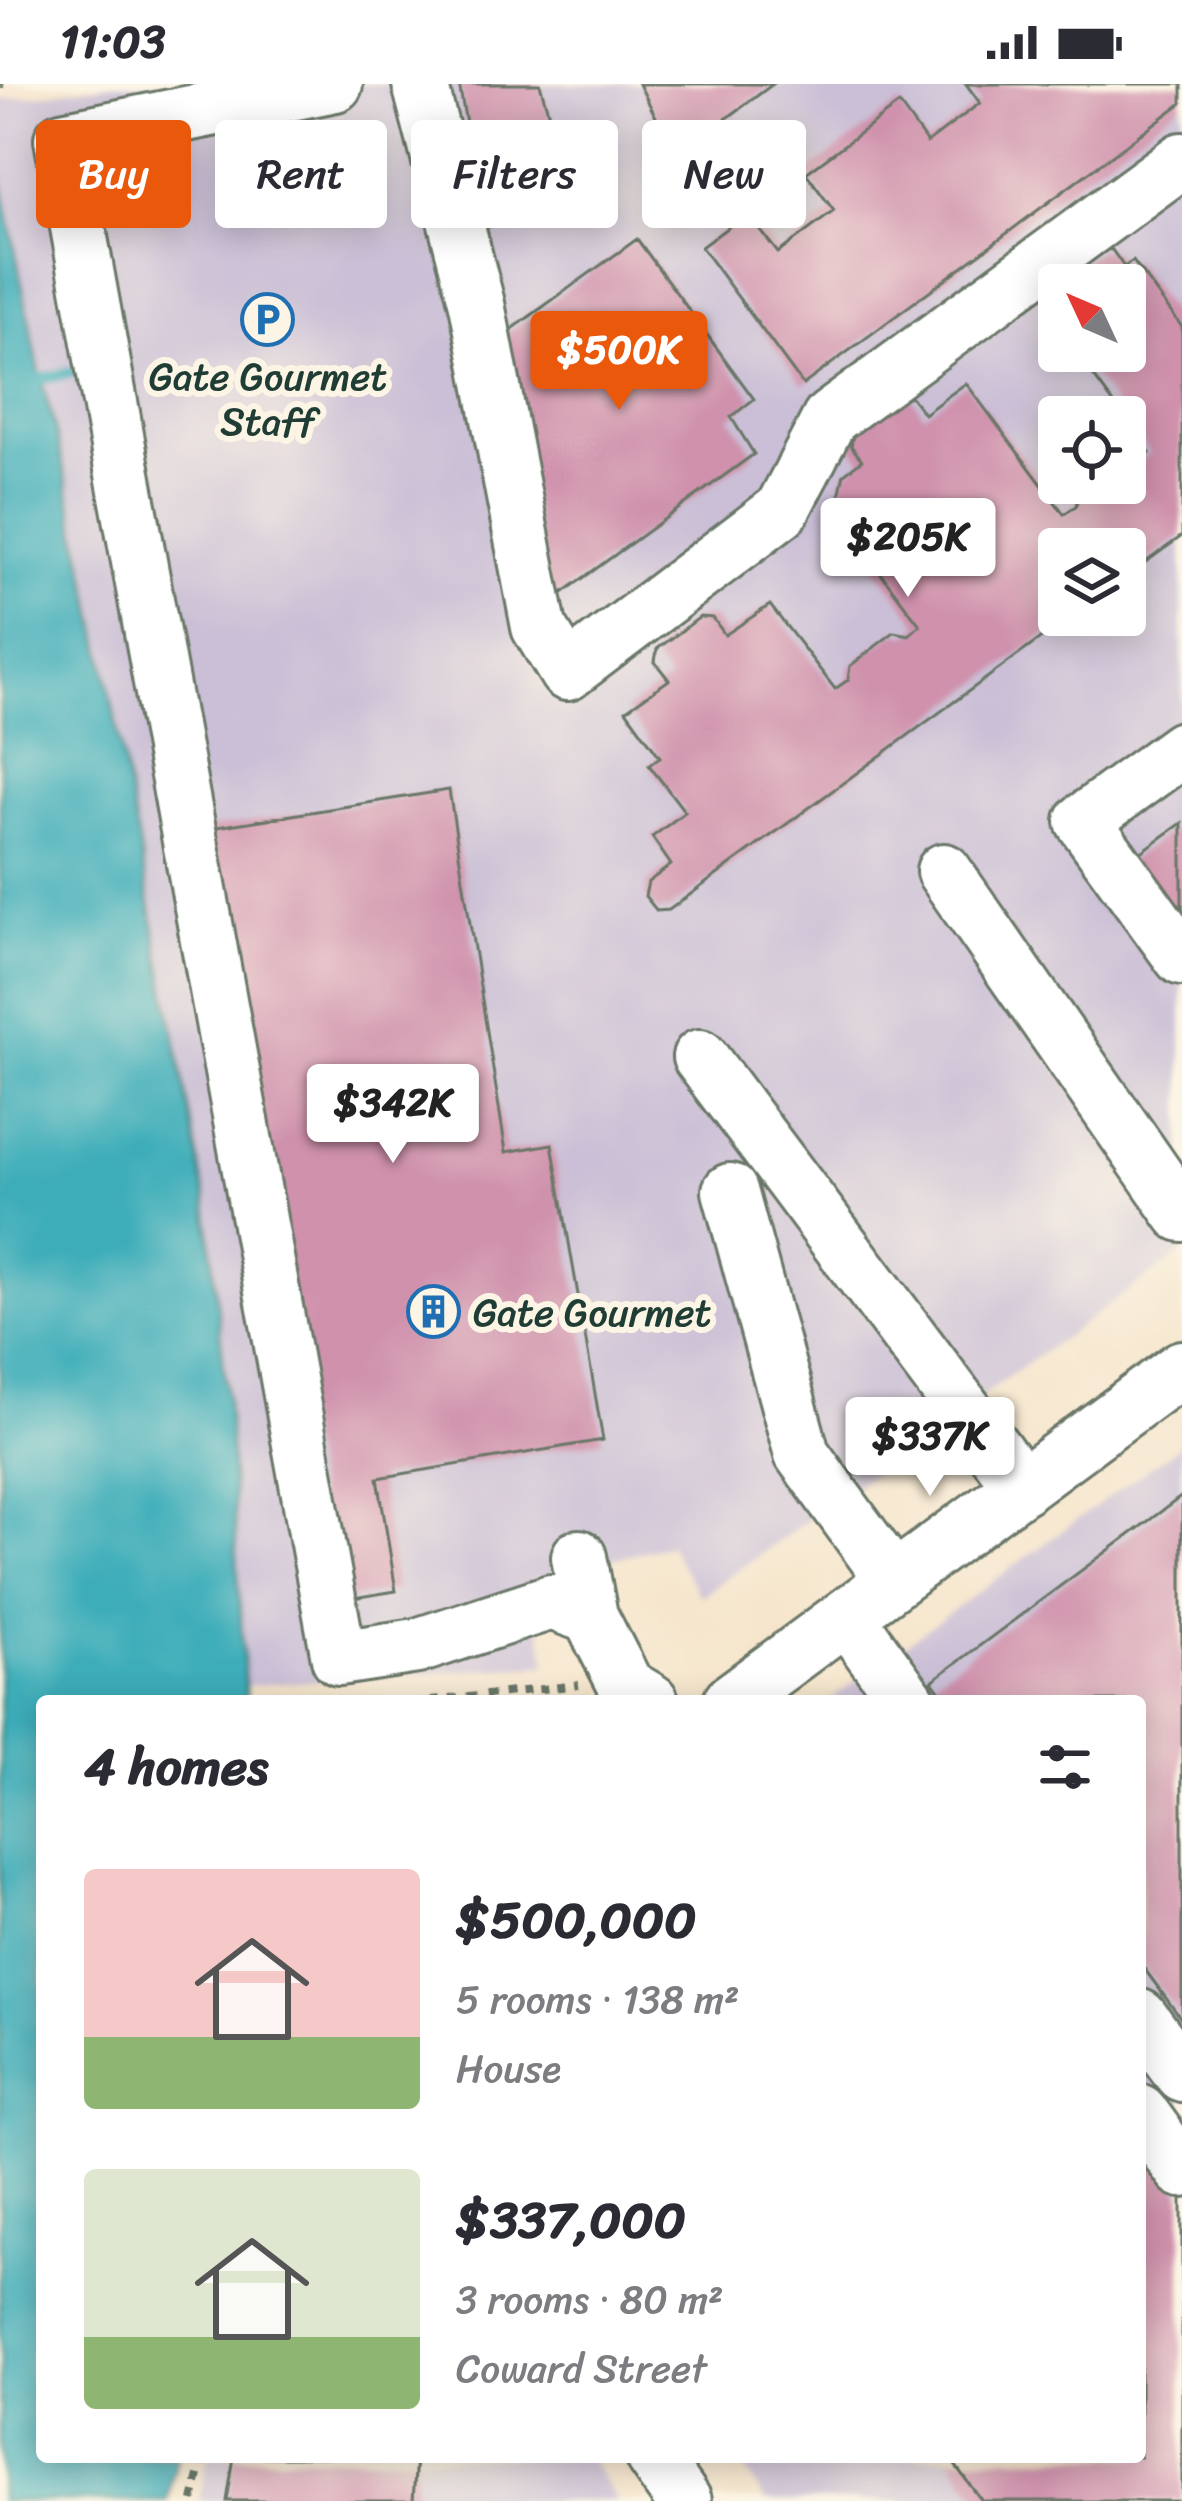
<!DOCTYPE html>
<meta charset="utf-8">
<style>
body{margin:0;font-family:Sriracha,sans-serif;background:#f2f2f3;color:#2b2b33;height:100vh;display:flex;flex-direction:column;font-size:45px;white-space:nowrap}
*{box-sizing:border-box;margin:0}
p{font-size:39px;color:#7c7c81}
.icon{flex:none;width:66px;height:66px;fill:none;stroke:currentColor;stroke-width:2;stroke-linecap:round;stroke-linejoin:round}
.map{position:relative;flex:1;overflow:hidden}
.panel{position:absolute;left:36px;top:1611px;width:1110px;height:768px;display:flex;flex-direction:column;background:#fff;border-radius:12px;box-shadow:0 6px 30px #0003}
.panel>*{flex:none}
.top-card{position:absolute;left:36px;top:36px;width:1110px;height:108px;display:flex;gap:24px}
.needle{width:78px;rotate:314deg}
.buttons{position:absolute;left:1038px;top:180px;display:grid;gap:24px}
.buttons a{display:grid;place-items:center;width:108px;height:108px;border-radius:12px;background:#fff;box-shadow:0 6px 30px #0003;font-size:60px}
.price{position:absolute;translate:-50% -102px;padding:0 27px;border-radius:12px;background:#fff;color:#222;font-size:39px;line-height:78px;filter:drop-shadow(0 3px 6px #0008)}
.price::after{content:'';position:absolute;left:50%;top:72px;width:36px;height:27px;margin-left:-18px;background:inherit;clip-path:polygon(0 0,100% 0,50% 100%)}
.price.active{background:#ea580c;color:#fff}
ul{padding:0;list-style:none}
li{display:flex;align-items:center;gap:36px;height:300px;padding:0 48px}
li span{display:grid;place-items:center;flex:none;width:336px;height:240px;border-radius:12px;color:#555}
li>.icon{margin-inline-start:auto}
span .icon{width:144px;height:144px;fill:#fffc;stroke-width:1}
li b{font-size:51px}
h2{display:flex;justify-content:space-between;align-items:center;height:144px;padding:0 48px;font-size:51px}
.tag{padding:0 42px;border-radius:12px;background:#fff;box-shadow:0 6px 30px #0003;font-size:42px;line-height:108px}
.tag.active{background:#ea580c;color:#fff}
.status{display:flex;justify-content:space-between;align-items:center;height:84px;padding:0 60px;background:#fff;direction:ltr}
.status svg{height:33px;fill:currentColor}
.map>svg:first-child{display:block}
.industrial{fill:#cabfd6;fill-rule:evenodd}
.water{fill:#3dadb9;stroke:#2e7576;stroke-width:3}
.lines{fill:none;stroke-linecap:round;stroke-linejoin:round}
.stream{stroke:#3dadb9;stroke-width:12}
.building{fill:#cf91ac}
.minor-casing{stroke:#6a7768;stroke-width:60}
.path{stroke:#6a7768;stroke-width:8;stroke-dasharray:9 9;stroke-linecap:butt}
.minor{stroke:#fff;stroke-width:54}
.labels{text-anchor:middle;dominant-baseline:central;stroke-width:12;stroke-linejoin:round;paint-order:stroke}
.poi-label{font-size:39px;fill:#1f3d34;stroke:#fcf5e5}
</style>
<div class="status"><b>11:03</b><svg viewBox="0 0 49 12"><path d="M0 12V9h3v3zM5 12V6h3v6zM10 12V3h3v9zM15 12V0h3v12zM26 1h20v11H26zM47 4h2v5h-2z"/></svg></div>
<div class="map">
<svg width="1182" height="2417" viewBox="0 0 1182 2417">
<rect width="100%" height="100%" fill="#fcf5e5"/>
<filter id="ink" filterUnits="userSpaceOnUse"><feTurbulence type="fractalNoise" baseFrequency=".00833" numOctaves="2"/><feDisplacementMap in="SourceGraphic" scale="24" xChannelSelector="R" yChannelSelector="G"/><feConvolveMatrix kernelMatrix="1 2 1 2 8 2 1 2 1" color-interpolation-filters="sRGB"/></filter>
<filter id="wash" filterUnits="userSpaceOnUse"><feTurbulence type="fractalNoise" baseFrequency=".004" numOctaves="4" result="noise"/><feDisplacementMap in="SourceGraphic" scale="48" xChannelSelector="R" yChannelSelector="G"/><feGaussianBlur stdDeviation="2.7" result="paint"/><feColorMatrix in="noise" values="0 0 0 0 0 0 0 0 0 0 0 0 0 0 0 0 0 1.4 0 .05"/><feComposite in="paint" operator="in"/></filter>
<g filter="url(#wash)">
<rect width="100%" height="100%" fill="#f5e4ca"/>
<path class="industrial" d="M114 0H1182V1169L700 1513 669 1461 532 1495 547 1581 245 1602 227 1314 207 1121 0 90V16ZM1059 201H1125V267H1059ZM1059 333H1125V399H1059ZM1059 465H1125V531H1059Z
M1182 1360V2417H765L737 2373H1140V1617H828Z
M208 2373H588L618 2417H199Z"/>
<path class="water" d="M0 90 41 295 56 348 100 554 207 1121 227 1314 246 1617H42V2373H177L168 2417H0Z"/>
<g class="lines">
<path class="stream" d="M41 295 72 288"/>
</g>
<g id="blocks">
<path class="building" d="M459 0H540L574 117 485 144Z
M639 0H773L676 72Z
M966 0H1182V19L803 301 701 163 747 129 778 169 834 127 806 89 899 20 927 59 980 19Z
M637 155 754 315 731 333 754 370 550 518 504 251Z
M1099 165 1112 166 1124 183 1133 177 1182 243V452L1125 493V465H1059V531H1073L669 826 657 827 645 812 648 798 671 781 652 753 685 728 649 681 660 673 626 626 669 596 655 578 657 565 700 533 713 534 725 551 770 521 835 605 848 596 850 582 894 548 909 551 920 541 835 429 844 390 862 376 851 362 854 345 897 311 911 313 924 330 966 299 1064 430 1076 422 1079 408 1092 399H1125V377L1136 379 1150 369 1075 267H1125V201H1082L1075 192 1078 181Z
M449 706 506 1068 552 1060 603 1356 378 1394 396 1507 335 1517 204 745Z
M1182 739V864L1123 781Z
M1182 1412V1936L1140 1879V1617H947L932 1597Z
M1140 2052 1182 2110V2417H982L949 2373H1140Z
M234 2373H416L413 2417H227Z"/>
</g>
</g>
<g filter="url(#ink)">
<use href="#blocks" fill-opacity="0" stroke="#6a7768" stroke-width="3"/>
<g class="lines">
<defs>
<path id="minor" d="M335 0 62 55 339 1574 417 1562 551 1518 590 1532 626 1602 651 1617
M420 0 477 220 539 543 567 589 782 426 830 334 1182 76
M1182 665 1083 737 1182 874
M944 787 1182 1130
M700 973 1022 1403
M730 1107 802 1370 894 1497
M579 1473 590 1532
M846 1532 908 1617
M731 1617 1182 1284
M1140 1933 1182 1990
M1140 2028 1182 2086
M653 2373 684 2417"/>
</defs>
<use href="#minor" class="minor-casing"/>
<path class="path" d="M0 1 3 0
M431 1617 579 1601
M193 2417 203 2373"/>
<use href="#minor" class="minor"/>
</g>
</g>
<defs>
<symbol id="parking-ring" viewBox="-11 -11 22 22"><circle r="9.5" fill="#fcf5e5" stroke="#1f6fb2" stroke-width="1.5"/><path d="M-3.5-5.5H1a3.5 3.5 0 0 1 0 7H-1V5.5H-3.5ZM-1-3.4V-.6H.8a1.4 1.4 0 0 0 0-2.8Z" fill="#1f6fb2"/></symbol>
<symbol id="building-ring" viewBox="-11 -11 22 22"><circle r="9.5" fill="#fcf5e5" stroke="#1f6fb2" stroke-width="1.5"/><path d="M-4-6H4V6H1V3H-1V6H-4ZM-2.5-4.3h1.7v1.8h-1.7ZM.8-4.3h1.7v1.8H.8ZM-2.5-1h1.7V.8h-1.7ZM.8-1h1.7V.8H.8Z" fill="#1f6fb2"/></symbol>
</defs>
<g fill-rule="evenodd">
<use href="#parking-ring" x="238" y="206" width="59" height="59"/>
<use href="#building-ring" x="404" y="1198" width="59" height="59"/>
</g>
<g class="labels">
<g class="poi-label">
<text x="268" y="292">Gate Gourmet<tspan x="268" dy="45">Staff</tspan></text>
<text x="473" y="1228" text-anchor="start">Gate Gourmet</text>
</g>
</g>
</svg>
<div class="buttons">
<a><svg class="needle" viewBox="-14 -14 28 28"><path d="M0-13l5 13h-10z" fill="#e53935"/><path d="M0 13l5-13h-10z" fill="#7c7c81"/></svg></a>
<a><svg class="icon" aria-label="locate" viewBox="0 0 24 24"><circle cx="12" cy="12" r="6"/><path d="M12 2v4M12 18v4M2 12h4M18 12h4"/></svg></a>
<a><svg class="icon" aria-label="layers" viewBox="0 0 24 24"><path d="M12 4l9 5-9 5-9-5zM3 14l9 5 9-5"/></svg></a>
</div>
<b class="price active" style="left:619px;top:329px">$500K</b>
<b class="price" style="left:908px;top:516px">$205K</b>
<b class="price" style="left:393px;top:1082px">$342K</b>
<b class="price" style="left:930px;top:1415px">$337K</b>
<div class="top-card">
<a class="tag active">Buy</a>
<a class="tag">Rent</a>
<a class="tag">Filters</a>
<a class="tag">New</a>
</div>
<section class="panel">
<h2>4 homes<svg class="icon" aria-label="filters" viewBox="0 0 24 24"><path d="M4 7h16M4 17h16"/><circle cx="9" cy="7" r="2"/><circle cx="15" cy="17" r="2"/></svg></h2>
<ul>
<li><span style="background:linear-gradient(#f6c9c9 70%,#8fb573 0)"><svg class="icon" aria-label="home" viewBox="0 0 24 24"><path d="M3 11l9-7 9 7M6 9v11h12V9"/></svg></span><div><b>$500,000</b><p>5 rooms · 138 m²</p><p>House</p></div></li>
<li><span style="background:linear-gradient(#dfe7d0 70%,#8fb573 0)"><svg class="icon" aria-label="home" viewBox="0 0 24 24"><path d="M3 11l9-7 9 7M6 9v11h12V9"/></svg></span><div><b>$337,000</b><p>3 rooms · 80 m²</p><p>Coward Street</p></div></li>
</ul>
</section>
</div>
